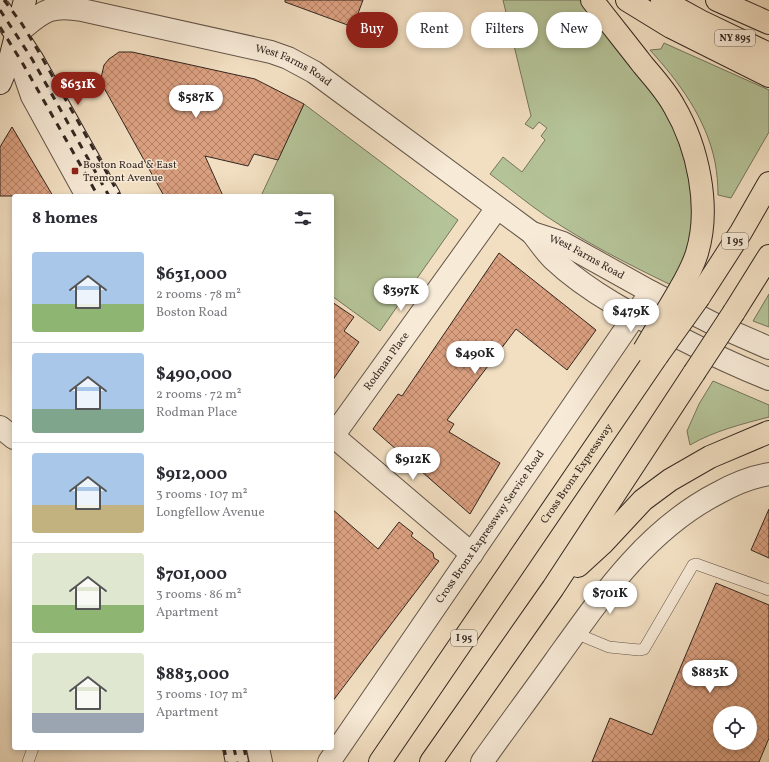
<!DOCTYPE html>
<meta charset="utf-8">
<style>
body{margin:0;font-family:Vollkorn,serif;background:#f7f7f7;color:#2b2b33;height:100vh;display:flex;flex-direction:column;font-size:15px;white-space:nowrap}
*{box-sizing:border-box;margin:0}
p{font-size:13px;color:#7c7c81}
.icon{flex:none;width:22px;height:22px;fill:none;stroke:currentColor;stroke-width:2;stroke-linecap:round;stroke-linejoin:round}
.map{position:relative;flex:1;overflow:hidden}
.panel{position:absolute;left:12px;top:194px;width:322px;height:556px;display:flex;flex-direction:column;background:#fff;border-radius:4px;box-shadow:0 2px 6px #0003}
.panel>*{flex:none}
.hud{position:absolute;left:346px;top:12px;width:363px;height:36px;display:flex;gap:8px}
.buttons{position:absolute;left:713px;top:706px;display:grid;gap:8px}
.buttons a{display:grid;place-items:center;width:44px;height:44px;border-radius:50%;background:#fff;box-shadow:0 2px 6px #0003;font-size:20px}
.price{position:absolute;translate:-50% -34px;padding:0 9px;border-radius:14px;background:#fff;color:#222;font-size:13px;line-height:26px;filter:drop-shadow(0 1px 2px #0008)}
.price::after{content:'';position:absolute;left:50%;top:24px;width:12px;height:9px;margin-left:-6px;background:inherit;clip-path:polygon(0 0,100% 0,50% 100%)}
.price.selected{background:#8f2418;color:#fff}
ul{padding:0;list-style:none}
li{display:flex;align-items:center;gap:12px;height:100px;padding:0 20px}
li+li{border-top:1px solid #e1e1e2}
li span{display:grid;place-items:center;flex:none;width:112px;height:80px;border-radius:4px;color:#555}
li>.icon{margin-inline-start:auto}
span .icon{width:48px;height:48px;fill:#fffc;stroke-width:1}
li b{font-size:17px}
h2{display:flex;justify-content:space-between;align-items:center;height:48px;padding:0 20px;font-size:17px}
.pill{padding:0 14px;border-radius:18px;background:#fff;box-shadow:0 2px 6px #0003;font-size:14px;line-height:36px}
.pill.selected{background:#8f2418;color:#fff}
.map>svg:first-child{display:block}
.green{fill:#b5c398;stroke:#74755c}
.building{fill:url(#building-cross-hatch);stroke:#332721;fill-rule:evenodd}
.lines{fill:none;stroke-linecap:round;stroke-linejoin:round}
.service-casing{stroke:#635549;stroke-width:12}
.minor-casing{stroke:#635549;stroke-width:24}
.tertiary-casing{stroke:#635549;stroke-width:24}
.secondary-casing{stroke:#332721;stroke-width:24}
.primary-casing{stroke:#332721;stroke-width:24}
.motorway-casing{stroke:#332721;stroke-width:24}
.service{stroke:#f7ead7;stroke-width:11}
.minor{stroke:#f7ead7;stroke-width:22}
.tertiary{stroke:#f7ead7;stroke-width:22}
.secondary{stroke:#f7ead7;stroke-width:22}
.primary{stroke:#f2dfc2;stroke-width:22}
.motorway{stroke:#f2dfc2;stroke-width:22}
.rail{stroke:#332721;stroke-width:3;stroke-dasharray:7 7;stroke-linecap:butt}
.motorway-bridge-casing{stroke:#332721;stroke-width:24;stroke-linecap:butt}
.motorway-bridge{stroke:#f2dfc2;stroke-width:22}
.poi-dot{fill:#8f2418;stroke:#f7ead7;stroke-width:1.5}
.labels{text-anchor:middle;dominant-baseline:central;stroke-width:3;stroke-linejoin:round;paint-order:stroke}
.shield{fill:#f7ead7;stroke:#6e6258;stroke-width:1}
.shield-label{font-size:10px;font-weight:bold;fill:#332721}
.street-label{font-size:11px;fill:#332721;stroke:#f7ead7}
.poi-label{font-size:11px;fill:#332721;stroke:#f7ead7;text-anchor:start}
</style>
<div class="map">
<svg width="769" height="762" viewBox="0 0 769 762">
<defs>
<pattern id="building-cross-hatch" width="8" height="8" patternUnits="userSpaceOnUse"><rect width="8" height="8" fill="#dba080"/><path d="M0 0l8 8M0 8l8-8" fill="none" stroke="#b28268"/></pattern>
</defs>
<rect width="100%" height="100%" fill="#f2dfc2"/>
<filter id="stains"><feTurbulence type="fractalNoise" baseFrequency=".005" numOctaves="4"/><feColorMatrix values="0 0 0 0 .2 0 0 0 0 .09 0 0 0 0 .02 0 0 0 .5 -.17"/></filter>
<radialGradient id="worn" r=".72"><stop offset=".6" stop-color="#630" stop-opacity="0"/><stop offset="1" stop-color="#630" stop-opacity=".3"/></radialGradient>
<path class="green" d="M503 0H580L663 103 688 163 694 215 688 252 671 285C628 264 586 243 546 216 527 203 509 188 490 174L503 157 522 172 545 140 541 136 547 128 539 122 533 129 525 124 531 116Z
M664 43 769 90V132L731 198 718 195C718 184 717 173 715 162 706 118 679 82 650 50L661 49Z
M304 104 458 220 380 331 332 296V196H261Z
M769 294V327L753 321Z
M713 381 769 405V417C742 424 714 431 690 445L687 431 699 404Z"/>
<path class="building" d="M285 0H363L353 27 285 2Z
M119 52H132L255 79 304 104 278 160 254 154 248 166 205 156 223 196H164L103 86 101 78 104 65 109 59Z
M12 127 53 196H0V147Z
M499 253 596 330 567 370 516 329 447 420 454 424 449 432 500 463 470 514 373 429 398 394 402 396Z
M332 302 354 317 344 331 359 342 332 381Z
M332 509 378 549 399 522 413 533 411 536 433 553 434 558 439 561 332 702Z
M769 509V558L751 550Z
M716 583 769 605V738L759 762H592L610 718 652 735ZM720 713H750V743H720Z"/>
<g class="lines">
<defs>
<path id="service" d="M575 633 609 647 639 650 644 649 693 565 696 564 769 590
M28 762 33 748"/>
<g id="minor">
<path d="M17 33 21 64 32 96 87 196"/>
<path d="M0 427 14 438"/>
<path d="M332 435 472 554"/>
<path id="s1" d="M333 436 497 208"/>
<path d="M258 748 261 762"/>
<path id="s2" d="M329 762 651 292"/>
<path d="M482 762C506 728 531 695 555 661 601 597 646 530 718 493 734 484 751 477 769 474"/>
</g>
<g id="tertiary">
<path id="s3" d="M17 33C42 13 47 4 82 10L271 52 288 58 314 72 532 233C539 242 545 251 553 259 589 293 636 317 680 338 709 353 739 367 769 379"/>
<path id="s4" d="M532 233 563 243 651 292 714 324 769 348"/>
</g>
<path id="secondary" d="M0 10 32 59 109 196
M0 83 10 59 25 0
M234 748 237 762"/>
<path id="primary" d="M627 0 671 27 769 76
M662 0 700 21 769 54"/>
<g id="motorway">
<path d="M592 0C609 22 626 43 643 65 654 78 666 91 674 106 698 147 711 207 697 253 693 266 687 277 680 289"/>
<path d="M717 0 769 23"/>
<path d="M699 297 741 232 769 183"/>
<path d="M734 312 769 256"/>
<path d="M578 566 602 544 643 500 670 480 710 457 769 432"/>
<path id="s5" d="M380 762 657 356"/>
<path d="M431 762 553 588 694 373"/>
</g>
</defs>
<use href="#service" class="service-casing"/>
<use href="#minor" class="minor-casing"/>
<use href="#tertiary" class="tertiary-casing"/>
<use href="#secondary" class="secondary-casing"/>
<use href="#primary" class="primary-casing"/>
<use href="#motorway" class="motorway-casing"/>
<use href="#service" class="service"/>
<use href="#minor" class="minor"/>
<use href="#tertiary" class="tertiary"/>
<use href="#secondary" class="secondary"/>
<use href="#primary" class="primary"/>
<use href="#motorway" class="motorway"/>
<path class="rail" d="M4 0 22 24 40 54 120 196
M0 10 32 59 109 196
M0 27 23 64 98 196
M224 748 227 762
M234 748 237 762
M244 748 247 762"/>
<defs>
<path id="motorway-bridge" d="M644 350 680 289
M657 356 699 297
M694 373 734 312"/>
</defs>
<use href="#motorway-bridge" class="motorway-bridge-casing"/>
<use href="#motorway-bridge" class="motorway-bridge"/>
</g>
<rect class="poi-dot" x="71" y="167" width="8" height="8" rx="2"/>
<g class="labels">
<g class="shield">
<rect x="715" y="30" width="40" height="16" rx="3"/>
<rect x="722" y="233" width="26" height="16" rx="3"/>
<rect x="451" y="630" width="26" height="16" rx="3"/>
</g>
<g class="shield-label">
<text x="735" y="38">NY 895</text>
<text x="735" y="241">I 95</text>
<text x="464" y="638">I 95</text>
</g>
<g class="street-label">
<text stroke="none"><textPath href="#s3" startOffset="292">West Farms Road</textPath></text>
<text stroke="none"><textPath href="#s4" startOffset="60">West Farms Road</textPath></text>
<text stroke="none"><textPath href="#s1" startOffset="92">Rodman Place</textPath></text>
<text stroke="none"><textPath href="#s5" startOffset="349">Cross Bronx Expressway</textPath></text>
<text stroke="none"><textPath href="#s2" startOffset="285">Cross Bronx Expressway Service Road</textPath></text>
</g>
<g class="poi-label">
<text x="83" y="165">Boston Road &amp; East<tspan x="83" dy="13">Tremont Avenue</tspan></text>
</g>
</g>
<rect width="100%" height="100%" filter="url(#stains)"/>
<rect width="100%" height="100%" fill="url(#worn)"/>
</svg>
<div class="buttons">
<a><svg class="icon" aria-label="locate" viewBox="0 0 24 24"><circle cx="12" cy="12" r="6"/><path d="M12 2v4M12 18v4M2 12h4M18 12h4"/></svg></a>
</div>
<b class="price selected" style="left:78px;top:106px">$631K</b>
<b class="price" style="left:196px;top:119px">$587K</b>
<b class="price" style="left:401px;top:312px">$397K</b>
<b class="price" style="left:631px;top:333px">$479K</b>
<b class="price" style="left:475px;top:375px">$490K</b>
<b class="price" style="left:413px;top:481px">$912K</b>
<b class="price" style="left:610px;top:615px">$701K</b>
<b class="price" style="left:710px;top:694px">$883K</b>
<div class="hud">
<a class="pill selected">Buy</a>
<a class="pill">Rent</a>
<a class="pill">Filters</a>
<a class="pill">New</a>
</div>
<section class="panel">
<h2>8 homes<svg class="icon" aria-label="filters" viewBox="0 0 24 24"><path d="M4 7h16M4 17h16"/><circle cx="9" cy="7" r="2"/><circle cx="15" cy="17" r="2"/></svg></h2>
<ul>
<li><span style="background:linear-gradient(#a9c7e8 65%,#8fb573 0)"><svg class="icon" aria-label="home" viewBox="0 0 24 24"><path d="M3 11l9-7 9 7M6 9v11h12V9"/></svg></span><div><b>$631,000</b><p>2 rooms · 78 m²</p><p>Boston Road</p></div></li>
<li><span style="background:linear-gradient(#a9c7e8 70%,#7fa58c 0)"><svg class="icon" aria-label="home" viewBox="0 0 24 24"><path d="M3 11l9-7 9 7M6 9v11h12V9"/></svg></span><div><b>$490,000</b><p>2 rooms · 72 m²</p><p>Rodman Place</p></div></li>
<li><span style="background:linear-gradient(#a9c7e8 65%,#c2b280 0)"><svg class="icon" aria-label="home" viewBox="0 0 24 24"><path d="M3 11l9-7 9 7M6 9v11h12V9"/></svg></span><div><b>$912,000</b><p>3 rooms · 107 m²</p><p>Longfellow Avenue</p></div></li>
<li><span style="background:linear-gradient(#dfe7d0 65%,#8fb573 0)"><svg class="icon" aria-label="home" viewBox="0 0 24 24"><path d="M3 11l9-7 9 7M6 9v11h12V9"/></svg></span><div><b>$701,000</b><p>3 rooms · 86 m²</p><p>Apartment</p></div></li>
<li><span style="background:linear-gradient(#dfe7d0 75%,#9aa5b1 0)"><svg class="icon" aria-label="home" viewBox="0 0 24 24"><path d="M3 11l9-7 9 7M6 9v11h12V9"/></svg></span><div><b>$883,000</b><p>3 rooms · 107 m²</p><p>Apartment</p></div></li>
</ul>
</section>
</div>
